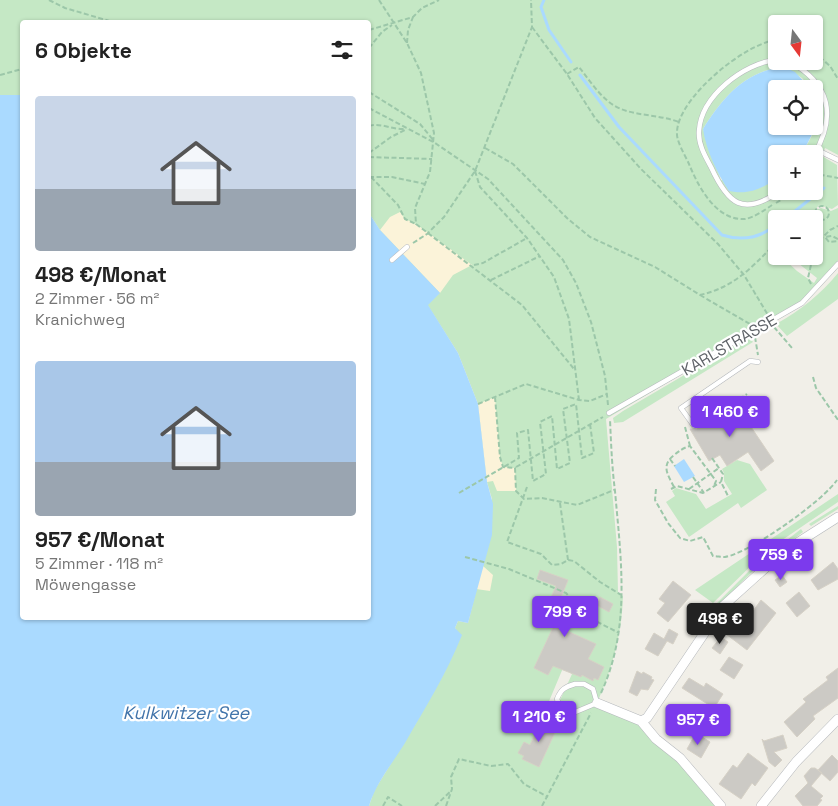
<!DOCTYPE html>
<html lang="de">
<meta charset="utf-8">
<style>
body{margin:0;font-family:"Space Grotesk",sans-serif;background:#f2f2f2;color:#222;height:100vh;display:flex;flex-direction:column;font-size:19px;white-space:nowrap}
*{box-sizing:border-box;margin:0}
p{font-size:16px;color:#767676}
.icon{flex:none;width:28px;height:28px;fill:none;stroke:currentColor;stroke-width:2;stroke-linecap:round;stroke-linejoin:round}
.map{position:relative;flex:1;overflow:hidden}
.sheet{position:absolute;left:20px;top:20px;width:351px;height:600px;display:flex;flex-direction:column;background:#fff;border-radius:5px;box-shadow:0 1px 4px #0004}
.sheet>*{flex:none}
.needle{width:32px;rotate:165deg}
.fabs{position:absolute;left:768px;top:15px;display:grid;gap:10px}
.fabs a{display:grid;place-items:center;width:55px;height:55px;border-radius:5px;background:#fff;box-shadow:0 1px 4px #0004;font-size:25px}
.price{position:absolute;translate:-50% -42px;padding:0 11px;border-radius:5px;background:#7c3aed;color:#fff;font-size:16px;line-height:32px;filter:drop-shadow(0 1px 2px #0008)}
.price::after{content:'';position:absolute;left:50%;top:30px;width:15px;height:11px;margin-left:-8px;background:inherit;clip-path:polygon(0 0,100% 0,50% 100%)}
.price.on{background:#222;color:#fff}
ul{padding:0;list-style:none}
li{display:grid;align-content:center;gap:10px;height:265px;padding:0 15px}
li span{display:grid;place-items:center;height:155px;border-radius:5px;color:#555}
li>.icon{margin-inline-start:auto}
span .icon{width:90px;height:90px;fill:#fffc;stroke-width:1}
li b{font-size:21px}
h2{display:flex;justify-content:space-between;align-items:center;height:60px;padding:0 15px;font-size:21px}
.map>svg:first-child{display:block}
.green{fill:#c5e8c5;fill-rule:evenodd}
.sand{fill:#fbf3d9}
.water{fill:#aadaff}
.lines{fill:none;stroke-linecap:round;stroke-linejoin:round}
.stream{stroke:#aadaff;stroke-width:3}
.building{fill:#cccac5;stroke:#d6d1c6}
.lane-casing{stroke:#b5b8bc;stroke-width:5.5}
.street-casing{stroke:#b5b8bc;stroke-width:10}
.path{stroke:#9cc7a9;stroke-width:2;stroke-dasharray:5 2.5;stroke-linecap:butt}
.lane{stroke:#fff;stroke-width:4.5}
.street{stroke:#fff;stroke-width:9}
.labels{text-anchor:middle;dominant-baseline:central;stroke-width:4.5;stroke-linejoin:round;paint-order:stroke}
.street-label{font-size:16px;fill:#5f6368;stroke:#fff}
.water-label{font-size:18px;font-style:italic;fill:#4174aa;stroke:#fff}
</style>
<div class="map">
<svg width="838" height="806" viewBox="0 0 838 806">
<rect width="100%" height="100%" fill="#f1efe8"/>
<path class="green" d="M0 0H838V155L825 148 822 156 837 165 838 205 832 209 819 205 814 211 821 208 831 211 838 208V264L802 303 606 419 617 547 618 593 623 596C622 634 612 669 597 703L641 721 721 806H369L374 791 416 723 457 631 455 628 458 621 468 623 485 555 492 499 487 482 478 404 458 353 369 213V22H22V95H0ZM776 24H814V61H776ZM784 67 802 78 811 89H814L817 126 802 154H814V191H776V180H721L703 129C722 98 746 70 784 67ZM776 219H814V256H789L817 278 814 283 797 271 781 256H776L771 241 776 238ZM563 668 572 674 550 722 542 718Z
M838 273V299L787 336 776 324C801 310 820 295 838 273Z
M749 337 753 342 623 422 614 423 613 418 623 411Z
M737 460 750 464 767 490 741 508 738 503 689 537 666 502 675 496 672 491 676 488 696 494 706 509 732 494 724 481V473L722 469Z
M838 494V502L766 551 713 603 695 590Z
M838 506V509L811 526 809 524Z
M801 529 803 532 759 565 718 606 716 604 755 565Z"/>
<path class="sand" d="M400 212 405 219 416 224 472 265 453 275 440 293 380 230 390 217Z
M495 397 500 457 503 467 515 468 516 491H497L493 481 487 482 478 404Z
M483 566 493 575 490 591 476 589Z"/>
<path class="water" d="M784 67 795 72 811 89H776V126H814V92C828 113 811 135 802 154H776V180C759 189 749 195 729 191 717 173 706 150 703 129 722 98 746 70 784 67Z
M0 95H22V618H369V213L380 230 440 293 428 305 458 353 478 404 487 482 493 504 492 535 468 623 458 621 455 628 462 635C447 673 425 708 405 743 392 764 376 783 369 806H0Z
M684 459 695 476 684 482 674 466Z"/>
<g class="lines">
<path class="stream" d="M544 0 541 7 549 30 571 62
M580 75 619 127 722 235C741 241 760 238 776 225
M785 219 824 188"/>
</g>
<path class="building" d="M719 407 725 414 728 412 730 414 739 409 774 461 761 471 748 452 727 466 720 455 709 461 690 429H697L698 421Z
M833 562 838 569V579L818 590 811 580Z
M540 570 568 580 560 600 575 608 565 630 596 644 588 659 604 667 598 680 594 678 593 681 582 675 581 677 553 666 548 675 534 668 557 619 544 613 556 586 537 579Z
M782 575 787 582 780 587 775 580Z
M673 581 691 595 668 622 657 613 665 603 659 599Z
M799 592 810 606 797 617 786 603Z
M600 597 613 604 609 612 596 605Z
M761 600 776 613 747 650 726 634 732 626 739 631Z
M669 629 678 634 673 644 667 641 658 656 645 649 654 633 664 639Z
M721 637 728 642 720 654 712 648Z
M729 657 743 665 734 679 720 670Z
M838 668V698L813 716 815 719 797 737 784 722 806 702 803 699 828 680 826 677Z
M637 671 642 674 643 672 652 677 651 679 654 680 648 690 641 689 637 696 629 692Z
M689 678 704 687 706 683 723 694 714 708 682 688Z
M542 718 558 726 539 767 522 759 524 756 518 753 524 742 530 745Z
M696 733 710 742 701 758 687 749Z
M783 735 787 748 774 752 782 760 775 767 769 762 762 739 764 741Z
M748 753 768 768 755 786 752 783 741 799 719 784 733 765 737 768Z
M832 755 838 761V772L830 781 818 770Z
M811 768H815L822 773 811 786 823 796 820 799 822 800 817 806H803L795 796 808 783 804 776Z"/>
<g class="lines">
<defs>
<path id="lane" d="M776 60C744 63 701 96 699 131 698 144 705 156 711 167 728 204 743 217 780 191
M789 61C830 84 837 115 814 155
M817 150 838 160
M392 260 407 247
M609 413 802 303 838 264
M694 426 681 408 750 361 758 362
M575 684H584L593 689 597 703 573 713 560 707 557 699C561 689 565 687 575 684Z"/>
<path id="street" d="M597 703 641 721 647 718 722 607 783 552 838 517
M641 721 656 739 680 758 721 806
M761 806 796 762 838 719"/>
</defs>
<use href="#lane" class="lane-casing"/>
<use href="#street" class="street-casing"/>
<path class="path" d="M49 0 65 8 113 22
M379 0 407 43 421 73 434 133 430 172 415 208 416 224 522 305 574 369
M532 27 567 74 595 118 641 169 718 244 744 275 768 315
M369 30 413 17 422 8 439 0
M407 43 408 30 413 17
M369 48 382 32 392 25
M814 52 830 66 838 79
M567 74 579 67C591 82 603 102 621 109 639 116 660 115 679 122
M0 75 22 69
M369 92 420 124 434 141
M369 108 435 143 488 179 563 260 576 283 591 322 605 376 608 405
M369 126C379 122 393 130 405 129
M485 148 513 164 568 219 590 237 655 267 700 295C734 287 750 269 774 245L776 246
M369 153 391 137 407 129
M369 157 432 159
M475 171 480 187 527 238 554 277 569 319 579 400
M369 177H392L425 184
M371 177 398 205 405 219 416 224
M814 181 822 175 838 178
M776 203 796 191
M772 205C765 210 753 218 745 219 716 221 698 186 689 164 685 155 676 141 677 132 678 98 744 44 776 40
M815 213a7 7 0 1 1 14 0a7 7 0 1 1-14 0Z
M814 224 818 218
M838 239 832 236 825 237 829 242 838 241
M413 243 427 234 444 217 475 171 532 27 531 0
M814 246 830 230 838 226
M814 254 822 244 820 240
M474 265 483 263 527 238
M491 280 540 256
M811 284 808 278 813 256
M700 295 750 324
M774 327 792 348
M755 337 758 355
M813 377 816 388 838 420
M495 397 500 457 503 467 515 468 516 491 524 499 542 498 577 505 614 490
M478 404 526 384 579 400 590 401 607 394
M696 413 716 399 724 410
M726 413 724 410 747 394
M685 427 690 446
M712 458 723 474 721 482 728 496
M670 459 675 466
M516 467 603 417
M693 477 704 493
M527 487 507 542 541 554 552 565 561 564 568 560 574 561 600 582 623 596
M674 487C668 475 661 466 673 456 679 451 683 448 690 446L716 481 714 486
M656 489 655 500 668 523 680 538 690 541 703 537 713 556C717 556 721 557 725 557 750 553 823 501 837 480
M671 489 677 486 703 493 721 482
M689 489 719 468
M459 493 519 458 517 433 528 430 533 481 546 474 540 422 552 416 557 469 570 463 563 409 576 404 582 458 594 453 590 424
M560 503 568 560
M465 557 509 569 566 593 588 617 619 633
M601 693C631 628 621 560 615 491 612 468 611 443 610 419
M383 806 388 797 402 806
M435 806 451 791
M446 806 452 789 451 777 459 759 491 766 508 764 524 784 548 797
M542 806 591 713"/>
<use href="#lane" class="lane"/>
<use href="#street" class="street"/>
</g>
<g class="labels">
<g class="street-label">
<text transform="translate(729 345) rotate(-30)">KARLSTRASSE</text>
</g>
<g class="water-label">
<text x="186" y="712">Kulkwitzer See</text>
</g>
</g>
</svg>
<div class="fabs">
<a><svg class="needle" viewBox="-14 -14 28 28"><path d="M0-13l5 13h-10z" fill="#e53935"/><path d="M0 13l5-13h-10z" fill="#767676"/></svg></a>
<a><svg class="icon" aria-label="locate" viewBox="0 0 24 24"><circle cx="12" cy="12" r="6"/><path d="M12 2v4M12 18v4M2 12h4M18 12h4"/></svg></a>
<a>+</a>
<a>−</a>
</div>
<b class="price" style="left:730px;top:438px">1 460 €</b>
<b class="price" style="left:781px;top:581px">759 €</b>
<b class="price" style="left:565px;top:638px">799 €</b>
<b class="price on" style="left:720px;top:645px">498 €</b>
<b class="price" style="left:539px;top:743px">1 210 €</b>
<b class="price" style="left:698px;top:746px">957 €</b>
<section class="sheet">
<h2>6 Objekte<svg class="icon" aria-label="filters" viewBox="0 0 24 24"><path d="M4 7h16M4 17h16"/><circle cx="9" cy="7" r="2"/><circle cx="15" cy="17" r="2"/></svg></h2>
<ul>
<li><span style="background:linear-gradient(#c9d6e8 60%,#9aa5b1 0)"><svg class="icon" aria-label="home" viewBox="0 0 24 24"><path d="M3 11l9-7 9 7M6 9v11h12V9"/></svg></span><div><b>498 €/Monat</b><p>2 Zimmer · 56 m²</p><p>Kranichweg</p></div></li>
<li><span style="background:linear-gradient(#a9c7e8 65%,#9aa5b1 0)"><svg class="icon" aria-label="home" viewBox="0 0 24 24"><path d="M3 11l9-7 9 7M6 9v11h12V9"/></svg></span><div><b>957 €/Monat</b><p>5 Zimmer · 118 m²</p><p>Möwengasse</p></div></li>
</ul>
</section>
</div>
